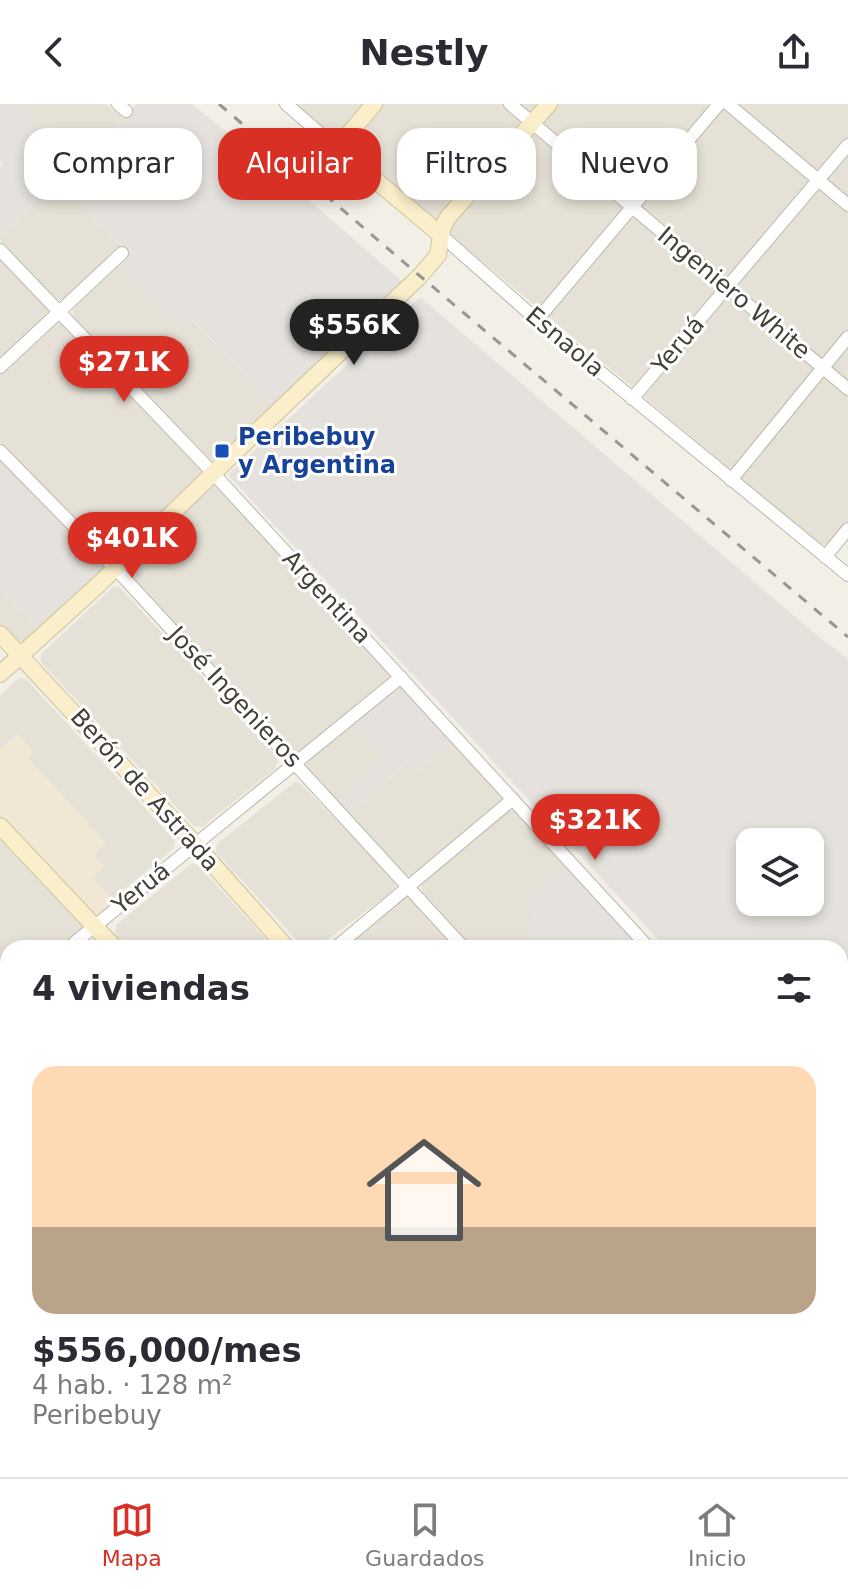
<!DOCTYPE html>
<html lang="es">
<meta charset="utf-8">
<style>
body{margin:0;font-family:"DejaVu Sans",sans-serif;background:#f2f2f3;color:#2b2b33;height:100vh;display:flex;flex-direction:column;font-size:30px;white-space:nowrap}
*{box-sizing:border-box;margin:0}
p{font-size:26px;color:#7c7c81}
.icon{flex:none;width:44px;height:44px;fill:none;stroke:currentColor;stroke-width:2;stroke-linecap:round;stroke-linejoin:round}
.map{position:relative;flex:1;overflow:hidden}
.details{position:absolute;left:0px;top:836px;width:848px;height:538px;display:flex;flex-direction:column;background:#fff;border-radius:24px 24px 0 0;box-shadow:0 4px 12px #0003}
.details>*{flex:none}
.hud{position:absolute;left:24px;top:24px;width:800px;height:72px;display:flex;gap:16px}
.tools{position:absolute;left:736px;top:724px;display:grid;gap:16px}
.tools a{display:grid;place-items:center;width:88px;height:88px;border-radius:16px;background:#fff;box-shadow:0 4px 12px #0003;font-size:40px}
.price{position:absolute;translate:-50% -68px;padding:0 18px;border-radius:28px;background:#d93025;color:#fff;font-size:26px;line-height:52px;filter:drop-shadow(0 2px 4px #0008)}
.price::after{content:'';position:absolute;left:50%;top:48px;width:24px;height:18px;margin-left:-12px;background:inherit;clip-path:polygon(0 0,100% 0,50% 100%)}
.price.selected{background:#222;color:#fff}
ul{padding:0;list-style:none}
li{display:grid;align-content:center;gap:16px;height:424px;padding:0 32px}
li+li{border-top:2px solid #e1e1e2}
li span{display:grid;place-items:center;height:248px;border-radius:24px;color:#555}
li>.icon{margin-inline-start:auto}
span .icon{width:144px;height:144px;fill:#fffc;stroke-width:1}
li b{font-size:34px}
h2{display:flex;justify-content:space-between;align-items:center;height:96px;padding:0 32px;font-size:34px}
.pill{padding:0 28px;border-radius:24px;background:#fff;box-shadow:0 4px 12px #0003;font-size:28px;line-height:72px}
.pill.selected{background:#d93025;color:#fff}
header{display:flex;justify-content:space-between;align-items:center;height:104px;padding:0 32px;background:#fff;font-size:36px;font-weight:600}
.menu{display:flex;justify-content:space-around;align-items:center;height:112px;border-top:2px solid #e1e1e2;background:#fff;font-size:22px;color:#7c7c81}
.menu a{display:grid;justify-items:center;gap:4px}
.menu .selected{color:#d93025}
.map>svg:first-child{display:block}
.residential{fill:#e6e1d6}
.commercial{fill:#f2e6d4}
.industrial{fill:#e5e1dc;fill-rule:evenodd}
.education{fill:#eae4d2}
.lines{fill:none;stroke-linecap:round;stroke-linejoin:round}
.street-casing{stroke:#bdb7ab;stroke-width:14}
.secondary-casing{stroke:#cec29a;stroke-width:18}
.highway-casing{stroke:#d09e43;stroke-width:24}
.street{stroke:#fff;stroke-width:12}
.secondary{stroke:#faefca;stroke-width:16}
.highway{stroke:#f2c973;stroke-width:22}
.rail{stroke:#969696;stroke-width:3;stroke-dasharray:10 10;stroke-linecap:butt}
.transit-dot{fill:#1a4fb4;stroke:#fff;stroke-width:3}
.labels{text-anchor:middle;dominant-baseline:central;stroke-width:6;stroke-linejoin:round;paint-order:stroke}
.street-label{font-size:24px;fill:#453f37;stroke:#fff}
.transit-label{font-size:24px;font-weight:bold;fill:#164399;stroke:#fff;text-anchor:start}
</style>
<header><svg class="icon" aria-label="back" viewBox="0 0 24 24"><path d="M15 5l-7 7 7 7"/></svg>Nestly<svg class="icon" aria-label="share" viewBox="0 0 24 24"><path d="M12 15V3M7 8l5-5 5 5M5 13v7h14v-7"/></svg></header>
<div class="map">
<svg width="848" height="1373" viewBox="0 0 848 1373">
<rect width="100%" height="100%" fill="#f2efe7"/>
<path class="residential" d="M15 0H106L122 14 78 59Z
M295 0H848V418L832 439 828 441 819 440Z
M59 78 121 142 64 195 59 196 55 195 0 136V133Z
M0 154 47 202 48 206 45 214 0 258Z
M118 161 179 225 191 215 277 303 218 355 215 357 209 355 73 215V205L76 201Z
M62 218 205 366 122 449 117 450 110 448 0 338V268L56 219Z
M210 380 218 381 390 571 389 576 301 648 296 649 291 646 127 467 128 463Z
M114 482 120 484 278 654 276 664 202 723 194 722 41 558V550Z
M0 484 40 526 24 538 16 537 0 521Z
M19 574 26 575 175 737 174 744 113 795 92 773 94 751 106 739 28 654 17 631 1 645 0 644V591Z
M354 617 386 653 337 696 307 664V659L309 654Z
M453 636 499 689 502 694 500 699 415 770 410 772 405 770 349 710 405 660 415 671Z
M296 677 301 680 394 775 396 782 394 786 316 844H304L216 748 217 740Z
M509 706 517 707 566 760 535 812 523 823 542 844H472L423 788 420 778 505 707Z
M0 726 85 823 61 844H8V888L0 895Z
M191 760 198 761 274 844H127L115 831 116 821Z
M403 793H408L415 797 455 844H345L399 794Z
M203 1366H348L340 1373H206Z"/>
<path class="commercial" d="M18 630 34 648 28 654 106 739 94 750 104 762 93 773 113 795 103 809 94 811 0 715V644L2 645Z
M621 1366H757V1370L753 1373H613Z"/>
<path class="industrial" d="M0 0H15L78 59 137 0H192L302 90 404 179 277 303 192 215 179 226 118 161 129 150 59 78 0 133V62L3 59 0 56Z
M420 193 813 528 848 555V1041L840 1032V844H666L228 371ZM750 738H810V798H750Z
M0 352 106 463 40 526 0 484Z
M397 583H402L453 636 415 671 404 660 349 710 337 696 386 653 354 617Z
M566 760 635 836 634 844H542L522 823 534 812 523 799Z
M0 1011 8 1026V1107L0 1113Z
M840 1065 848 1073V1161L840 1169Z
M8 1122V1210L0 1215V1129Z
M470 1366H487L490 1369 494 1366H571L563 1373H462Z"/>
<path class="education" d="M626 39 652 59 627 91 601 69Z"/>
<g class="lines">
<defs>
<path id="street" d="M118 0 126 7
M286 0 337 44
M510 0 848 285
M728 0 848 101
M441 131 537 216 848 471
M0 146 213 369 649 844
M537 216 719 0
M0 263 122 149
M632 295 848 41
M0 347 116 465 464 844
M731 376 848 233
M825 453 848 425
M68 844 401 573
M335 844 513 695
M0 902 8 895
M0 928 8 937
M0 995 8 1009
M840 1053 848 1062
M0 1119 8 1112
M840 1252 848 1260
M840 1353 848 1359
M197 1366 201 1373
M399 1366 405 1373
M31 1373 39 1366
M353 1373 361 1366"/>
<path id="secondary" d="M374 0 337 44 441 131
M0 530 195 740 287 844
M0 570 97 482 228 355 420 172 438 151 441 131 444 120 449 112 549 0
M0 722 115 844
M591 1366 597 1373"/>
<path id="highway" d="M840 1317 848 1310
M773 1373 782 1366"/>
</defs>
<use href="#street" class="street-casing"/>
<use href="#secondary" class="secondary-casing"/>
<use href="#highway" class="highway-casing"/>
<use href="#street" class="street"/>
<use href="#secondary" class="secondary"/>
<use href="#highway" class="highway"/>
<path class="rail" d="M219 0 420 172 848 533"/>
</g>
<rect class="transit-dot" x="214" y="339" width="16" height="16" rx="4"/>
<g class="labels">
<g class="street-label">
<text transform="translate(734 189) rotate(40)">Ingeniero White</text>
<text transform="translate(565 238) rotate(40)">Esnaola</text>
<text transform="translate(678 241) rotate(-50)">Yeruá</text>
<text transform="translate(327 493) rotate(47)">Argentina</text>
<text transform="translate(235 593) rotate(47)">José Ingenieros</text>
<text transform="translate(145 686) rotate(48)">Berón de Astrada</text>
<text transform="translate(141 784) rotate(-39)">Yeruá</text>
</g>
<g class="transit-label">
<text x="238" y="333">Peribebuy<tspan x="238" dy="28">y Argentina</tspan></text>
</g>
</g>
</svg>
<div class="tools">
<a><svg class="icon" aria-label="layers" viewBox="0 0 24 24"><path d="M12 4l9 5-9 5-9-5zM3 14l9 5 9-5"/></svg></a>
</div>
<b class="price selected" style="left:354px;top:263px">$556K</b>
<b class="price" style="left:124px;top:300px">$271K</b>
<b class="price" style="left:132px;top:476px">$401K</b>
<b class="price" style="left:595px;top:758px">$321K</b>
<div class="hud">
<a class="pill">Comprar</a>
<a class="pill selected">Alquilar</a>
<a class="pill">Filtros</a>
<a class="pill">Nuevo</a>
</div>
<section class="details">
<h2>4 viviendas<svg class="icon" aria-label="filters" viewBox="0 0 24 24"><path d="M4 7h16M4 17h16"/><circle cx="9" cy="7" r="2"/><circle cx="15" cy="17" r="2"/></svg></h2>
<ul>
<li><span style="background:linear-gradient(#ffd9b3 65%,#b9a48a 0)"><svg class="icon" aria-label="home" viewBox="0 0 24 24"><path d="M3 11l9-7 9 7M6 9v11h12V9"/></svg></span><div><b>$556,000/mes</b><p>4 hab. · 128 m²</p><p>Peribebuy</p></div></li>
</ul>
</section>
</div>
<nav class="menu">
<a class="selected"><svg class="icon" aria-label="map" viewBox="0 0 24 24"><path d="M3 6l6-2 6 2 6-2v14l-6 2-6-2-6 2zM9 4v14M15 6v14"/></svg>Mapa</a>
<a><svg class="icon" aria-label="saved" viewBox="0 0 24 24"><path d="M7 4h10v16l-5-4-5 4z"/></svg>Guardados</a>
<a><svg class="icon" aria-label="home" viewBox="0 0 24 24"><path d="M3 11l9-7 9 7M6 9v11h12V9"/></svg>Inicio</a>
</nav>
